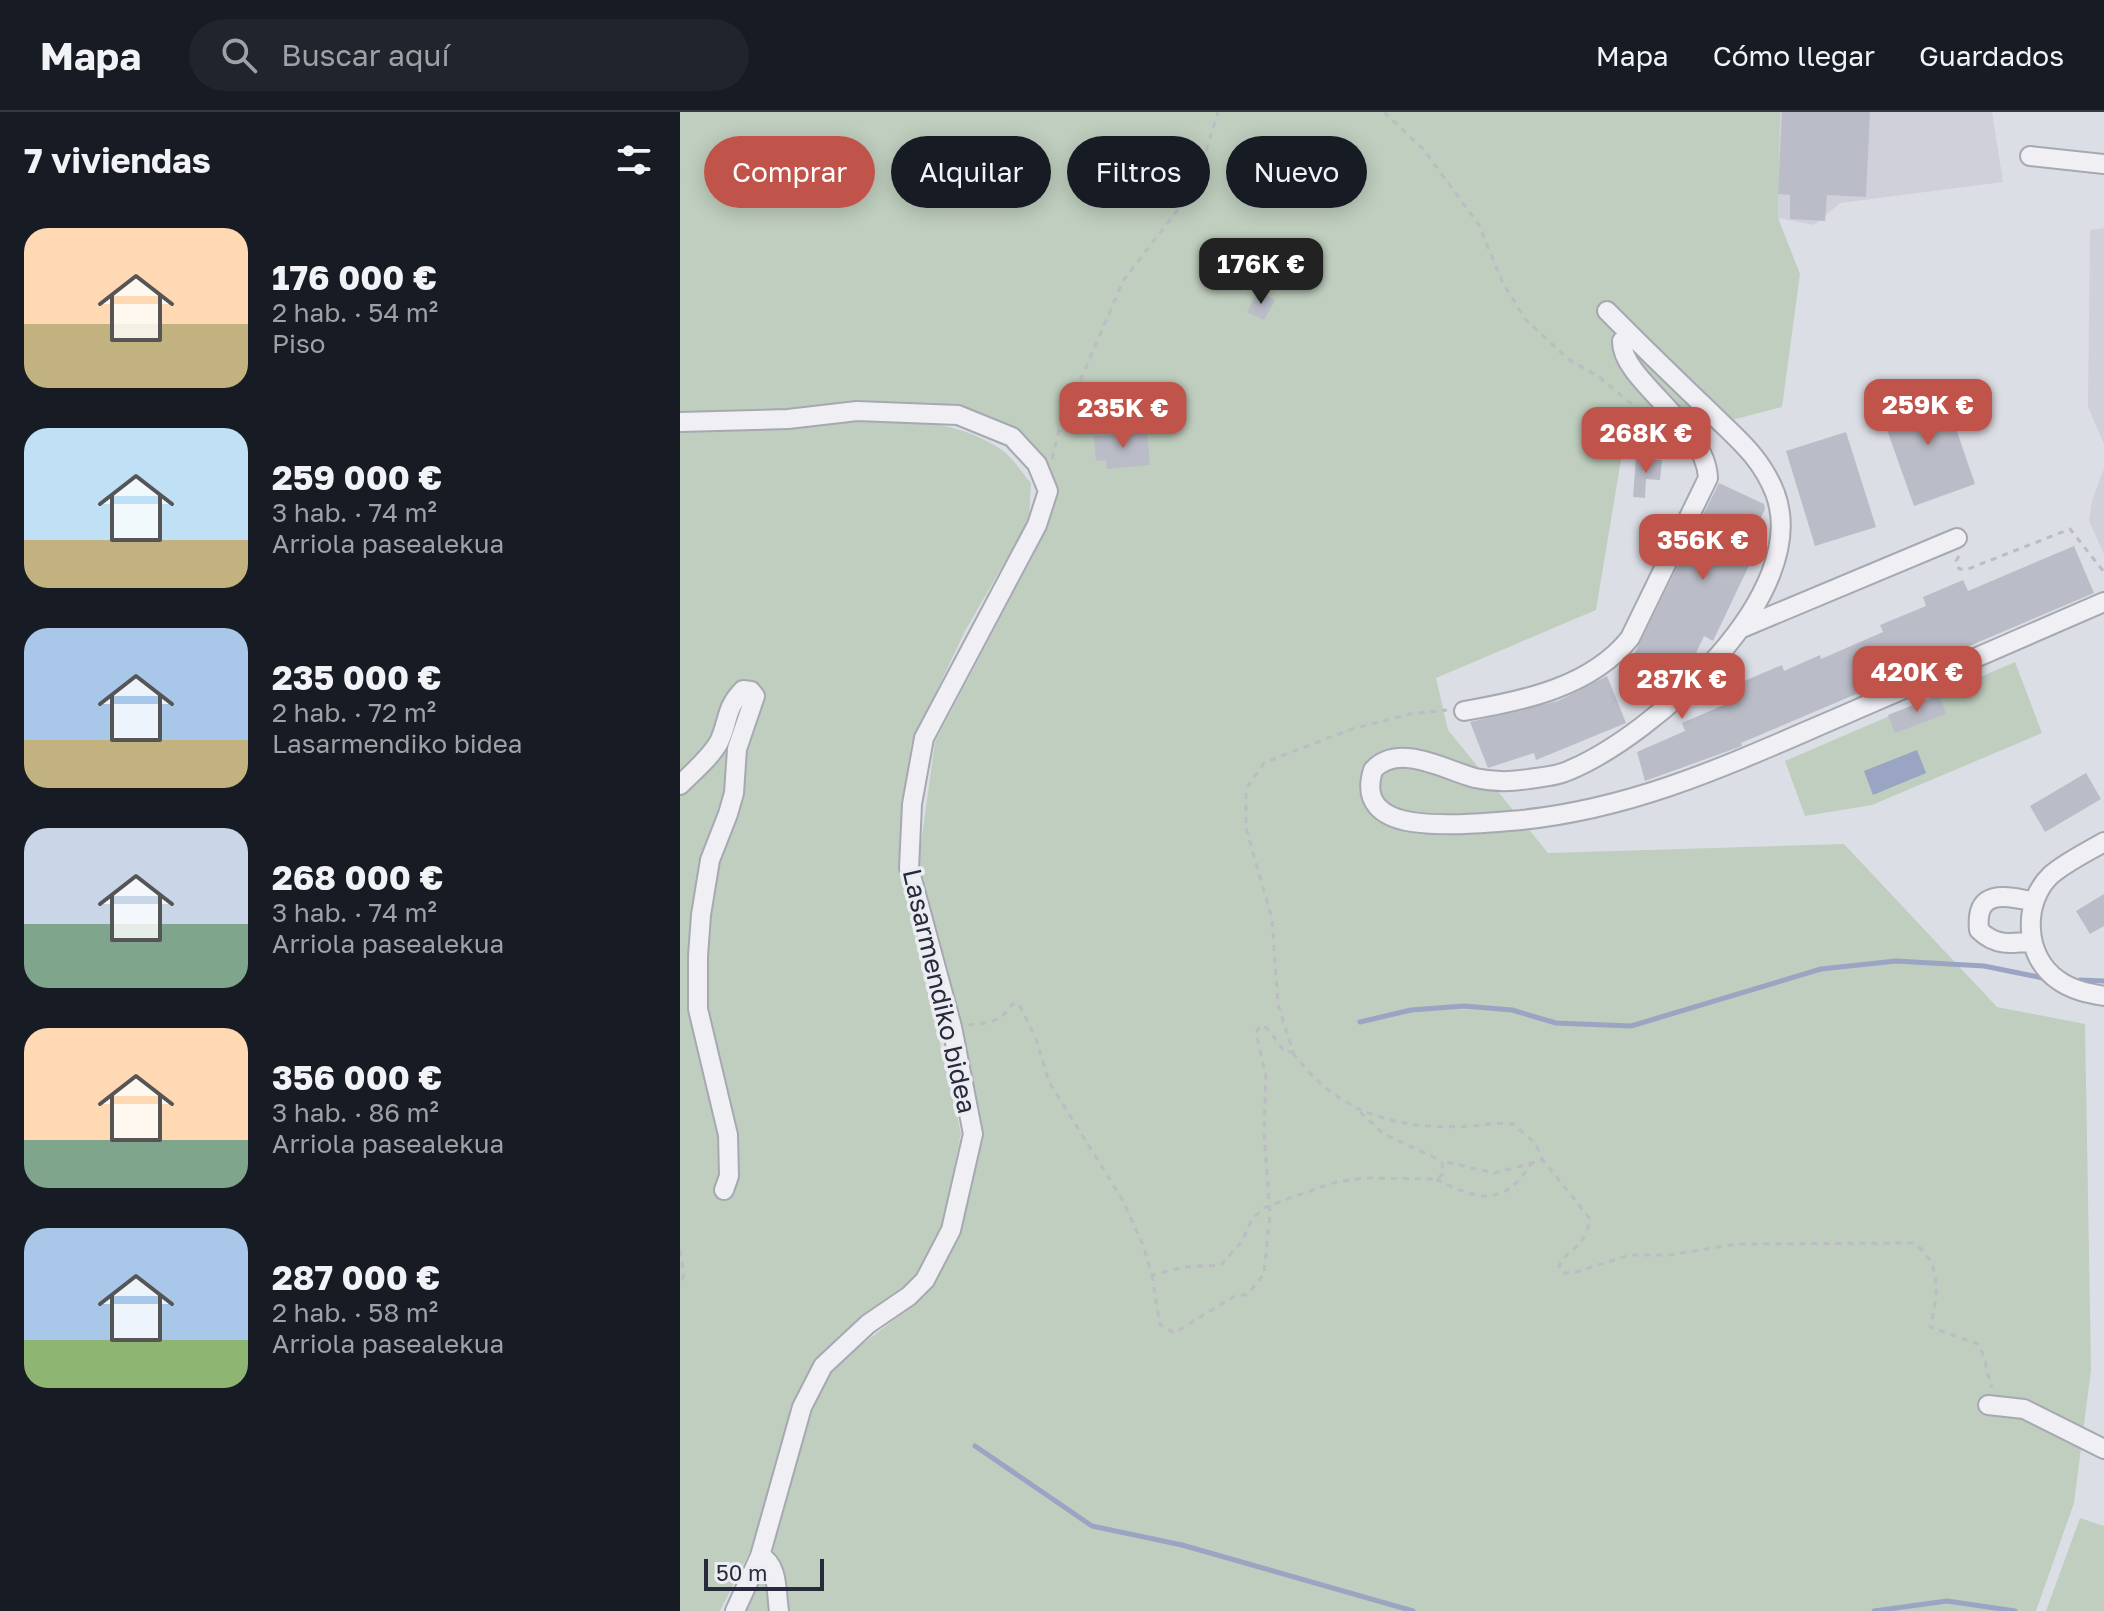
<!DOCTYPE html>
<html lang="es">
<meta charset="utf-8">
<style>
body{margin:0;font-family:"Golos Text",sans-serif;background:#20242c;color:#f1f3f6;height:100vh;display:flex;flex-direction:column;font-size:30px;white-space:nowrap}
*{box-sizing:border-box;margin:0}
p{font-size:26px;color:#9ea1a6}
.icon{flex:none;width:44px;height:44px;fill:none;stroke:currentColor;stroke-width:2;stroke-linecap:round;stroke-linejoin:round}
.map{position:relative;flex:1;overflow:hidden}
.panel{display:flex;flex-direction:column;background:#171b24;width:680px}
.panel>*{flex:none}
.banner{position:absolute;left:24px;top:24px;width:760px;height:72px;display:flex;gap:16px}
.scale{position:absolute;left:24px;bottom:20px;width:120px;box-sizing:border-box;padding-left:8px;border:4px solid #272a3a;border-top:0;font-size:22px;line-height:28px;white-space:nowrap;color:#272a3a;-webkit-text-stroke:6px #ecedf3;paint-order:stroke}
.price{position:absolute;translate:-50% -68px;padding:0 18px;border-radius:16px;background:#c1544a;color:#fff;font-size:26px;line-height:52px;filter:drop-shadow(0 2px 4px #0008)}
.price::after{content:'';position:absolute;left:50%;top:48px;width:24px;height:18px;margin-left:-12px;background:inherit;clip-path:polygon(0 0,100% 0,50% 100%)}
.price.on{background:#222;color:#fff}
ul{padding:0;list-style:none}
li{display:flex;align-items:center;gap:24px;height:200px;padding:0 24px}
li span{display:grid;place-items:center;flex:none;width:224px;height:160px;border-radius:24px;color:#555}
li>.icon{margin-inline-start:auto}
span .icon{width:96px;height:96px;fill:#fffc;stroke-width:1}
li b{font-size:34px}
h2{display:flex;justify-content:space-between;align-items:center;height:96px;padding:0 24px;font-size:34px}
.tag{padding:0 28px;border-radius:36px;background:#171b24;box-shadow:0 4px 20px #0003;font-size:28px;line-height:72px}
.tag.on{background:#c1544a;color:#fff}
header{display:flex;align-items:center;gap:48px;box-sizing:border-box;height:112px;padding:0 40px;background:#171b24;border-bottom:2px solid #363941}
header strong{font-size:38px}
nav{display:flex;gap:44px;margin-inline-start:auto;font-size:28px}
.search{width:560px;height:72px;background:#20242c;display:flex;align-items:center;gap:20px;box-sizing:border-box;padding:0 28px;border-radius:44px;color:#9ea1a6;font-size:30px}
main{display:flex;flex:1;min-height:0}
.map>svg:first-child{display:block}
.built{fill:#cfd0da}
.green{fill:#bfcebe}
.water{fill:#9aa4c3}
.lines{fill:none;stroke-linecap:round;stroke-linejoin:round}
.stream{stroke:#9aa4c3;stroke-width:5}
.building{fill:#babcc7}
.minor-casing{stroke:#a6a8b2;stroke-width:22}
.path{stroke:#bbbcc4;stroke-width:3;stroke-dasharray:6 6;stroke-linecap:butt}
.minor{stroke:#efeff4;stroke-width:18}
.labels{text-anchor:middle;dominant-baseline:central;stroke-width:7;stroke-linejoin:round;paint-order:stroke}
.street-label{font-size:26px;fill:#272a3a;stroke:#ecedf3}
</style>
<header>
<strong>Mapa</strong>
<div class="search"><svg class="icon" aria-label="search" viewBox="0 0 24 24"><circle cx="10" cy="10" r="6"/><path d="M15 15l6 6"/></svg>Buscar aquí</div>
<nav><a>Mapa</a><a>Cómo llegar</a><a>Guardados</a></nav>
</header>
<main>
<section class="panel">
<h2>7 viviendas<svg class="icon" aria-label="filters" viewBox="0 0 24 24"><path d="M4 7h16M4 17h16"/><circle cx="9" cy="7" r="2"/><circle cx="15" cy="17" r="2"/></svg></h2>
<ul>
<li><span style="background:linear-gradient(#ffd9b3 60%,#c2b280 0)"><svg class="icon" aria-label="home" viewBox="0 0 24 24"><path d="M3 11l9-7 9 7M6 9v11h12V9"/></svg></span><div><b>176 000 €</b><p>2 hab. · 54 m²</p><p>Piso</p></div></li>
<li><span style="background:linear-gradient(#bfe0f5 70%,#c2b280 0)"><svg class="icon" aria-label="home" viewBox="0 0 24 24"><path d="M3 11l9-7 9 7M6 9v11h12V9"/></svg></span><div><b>259 000 €</b><p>3 hab. · 74 m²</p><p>Arriola pasealekua</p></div></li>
<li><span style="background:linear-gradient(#a9c7e8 70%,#c2b280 0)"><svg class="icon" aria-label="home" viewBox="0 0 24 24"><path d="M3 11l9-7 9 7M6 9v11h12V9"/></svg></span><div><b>235 000 €</b><p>2 hab. · 72 m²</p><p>Lasarmendiko bidea</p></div></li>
<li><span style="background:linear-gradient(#c9d6e8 60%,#7fa58c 0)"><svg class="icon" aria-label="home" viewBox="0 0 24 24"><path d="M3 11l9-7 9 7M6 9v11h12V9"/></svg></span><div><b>268 000 €</b><p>3 hab. · 74 m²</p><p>Arriola pasealekua</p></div></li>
<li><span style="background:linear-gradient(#ffd9b3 70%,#7fa58c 0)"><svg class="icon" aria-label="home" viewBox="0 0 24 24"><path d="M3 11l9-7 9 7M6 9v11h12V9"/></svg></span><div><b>356 000 €</b><p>3 hab. · 86 m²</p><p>Arriola pasealekua</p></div></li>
<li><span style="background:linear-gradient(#a9c7e8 70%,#8fb573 0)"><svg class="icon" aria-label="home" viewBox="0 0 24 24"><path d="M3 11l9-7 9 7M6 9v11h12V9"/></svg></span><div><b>287 000 €</b><p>2 hab. · 58 m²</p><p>Arriola pasealekua</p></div></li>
</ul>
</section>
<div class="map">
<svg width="1424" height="1499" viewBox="0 0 1424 1499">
<rect width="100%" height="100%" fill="#dcdee5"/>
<path class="built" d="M1100 0H1312L1323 70 1160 91 1134 113 1098 106Z
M1424 116V332L1408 295 1410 118Z
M1424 356V442L1409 409 1412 389Z"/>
<path class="green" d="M0 0H1100L1098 106 1120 162 1102 295 943 336 916 498 756 566 768 618 868 741 1164 732 1317 895 1405 912 1411 1258 1394 1391 1356 1499H61L126 1302 154 1254 245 1184 280 1123 303 1017 238 753 255 630 367 417 376 379 338 320 182 291 69 302 73 319C150 310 253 291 322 338 333 346 342 361 351 371L349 408 285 519 231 633 218 753 281 1021 261 1122 237 1164 174 1212 134 1253 112 1303 73 1433 40 1499H0Z
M1335 550 1362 621 1192 693 1125 704 1105 649Z
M1400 1406 1424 1414V1499H1366Z"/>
<path class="water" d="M1237 638 1246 661 1193 683 1184 659Z"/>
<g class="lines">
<path class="stream" d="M1400 868 1424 869
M680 910 731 898 784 894 832 898 876 911 951 914 1141 857 1216 849 1304 854 1368 867
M295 1334 412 1414 502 1433 733 1499
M1194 1499 1267 1489 1335 1499"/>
</g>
<path class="building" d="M1102 0H1190L1186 85 1147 83 1145 109 1110 107V83L1098 82Z
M578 179 595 188 584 208 567 200Z
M1262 276 1295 372 1234 394 1200 298Z
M467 320 470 353 427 357 426 348 416 349 414 324Z
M1166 320 1196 415 1135 434 1106 339Z
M956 346 982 348 980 368 966 367 965 386 953 385Z
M1039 371 1084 392 1085 397 1066 437 1075 441 1033 529 1024 524 1008 558 1001 565 954 542Z
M1394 434 1414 481 1061 631 1062 634 965 669 957 640 1005 619 1002 611 1053 589 1048 576 1102 553 1104 559 1140 543 1141 547 1203 520 1200 513 1246 494 1243 485 1283 468 1288 479Z
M927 564 946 611 856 648 854 641 808 656 790 610 878 589Z
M1259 583 1266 602 1215 621 1208 603Z
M1406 661 1421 687 1365 720 1350 694Z
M1424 782V814L1410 822 1396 799Z"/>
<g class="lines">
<defs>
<path id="minor" d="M1350 44 1424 52
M949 221C975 247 1001 272 1027 297 1055 325 1080 343 1095 381 1133 482 973 623 890 658 878 664 863 665 849 667 831 670 813 670 795 666 765 658 719 630 693 658 683 690 701 705 732 710 768 715 804 711 841 708 957 696 1050 652 1157 606 1246 568 1335 529 1424 490
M0 310 108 307 177 299 278 303 332 325 357 352 368 379 357 413 244 626 232 692 229 756 272 915 293 1022 271 1118 245 1168 229 1184 188 1212 143 1254 122 1295 80 1444 55 1499
M1062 516 1277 426
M784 599C843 589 911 575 950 526L1028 366C1026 313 941 268 942 229L949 221 927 199
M0 673C13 660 30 646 39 630 49 609 45 596 63 578L71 579 75 584 57 637 54 681 48 702 30 748 21 803 18 844V897L48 1023 49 1064 44 1078
M1424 730C1407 740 1386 750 1371 763 1342 790 1344 845 1378 868 1392 878 1407 881 1424 884
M1352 829C1331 832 1315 834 1299 818 1295 777 1325 783 1354 790
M1308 1293 1344 1297 1424 1337
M80 1444C99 1453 96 1480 99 1499"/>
</defs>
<use href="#minor" class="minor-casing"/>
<path class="path" d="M704 0 744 38 799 113 822 169 845 207 888 247 919 265 981 316
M372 347 379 318 443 169 502 92 520 59 538 0
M1279 444 1276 449 1279 457H1288L1390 417 1424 460
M288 913C308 911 322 910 332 892H339L356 927 369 970 442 1087 463 1133 472 1163 505 1155 541 1153 562 1129 572 1107 584 1096 607 1087 656 1070 683 1066 756 1067 763 1062 762 1049 814 1061 863 1048 910 1107C903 1141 886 1135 879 1155L883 1161H893L950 1143H990L1057 1132 1233 1131C1263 1149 1258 1186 1250 1215L1298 1232C1307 1247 1306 1261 1312 1276
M613 941C657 1001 718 1019 790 1014 805 1013 818 1010 833 1012L855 1031 863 1048
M680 1000 704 1022 762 1049
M756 1067C797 1088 823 1096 851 1052
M0 1138 4 1162 0 1174
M472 1163 480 1213 494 1221 553 1185 568 1182 584 1162 590 1103 584 1019 586 965 576 921 580 914 587 916 604 939 613 940 598 893 592 807 566 716V677L584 651 604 643 672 617 730 602 767 598"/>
<use href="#minor" class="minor"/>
</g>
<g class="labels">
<g class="street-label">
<text transform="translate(260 879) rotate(77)">Lasarmendiko bidea</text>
</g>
</g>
</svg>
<div class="scale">50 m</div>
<b class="price on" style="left:581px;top:194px">176K €</b>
<b class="price" style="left:1248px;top:335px">259K €</b>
<b class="price" style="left:443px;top:338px">235K €</b>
<b class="price" style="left:966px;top:363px">268K €</b>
<b class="price" style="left:1023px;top:470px">356K €</b>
<b class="price" style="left:1237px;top:602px">420K €</b>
<b class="price" style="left:1002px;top:609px">287K €</b>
<div class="banner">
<a class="tag on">Comprar</a>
<a class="tag">Alquilar</a>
<a class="tag">Filtros</a>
<a class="tag">Nuevo</a>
</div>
</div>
</main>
